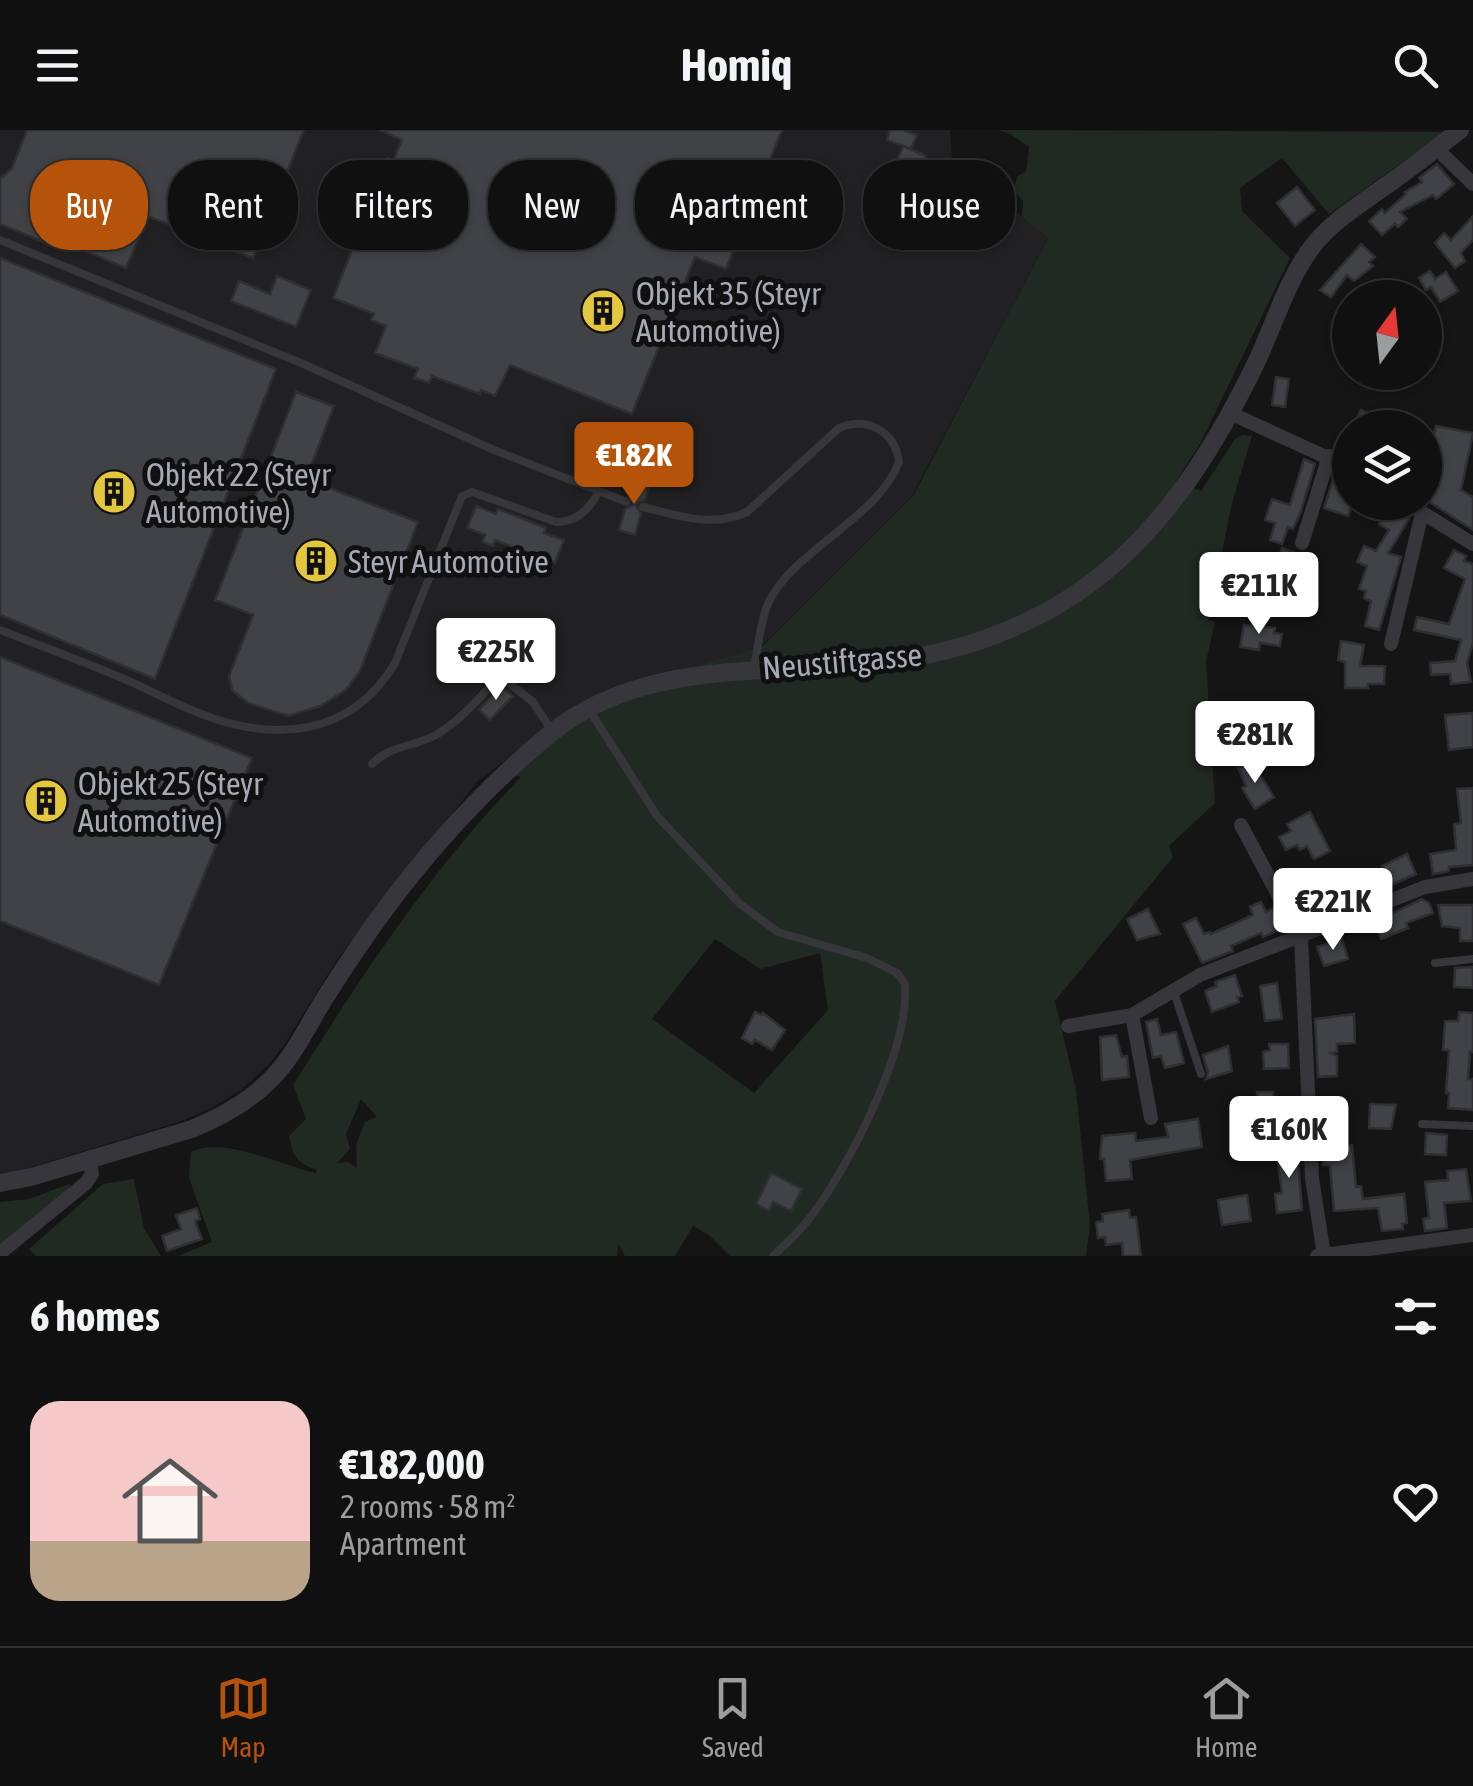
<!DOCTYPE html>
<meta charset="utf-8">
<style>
body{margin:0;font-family:"Asap Condensed",sans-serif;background:#191919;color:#f1f3f6;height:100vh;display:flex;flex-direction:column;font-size:38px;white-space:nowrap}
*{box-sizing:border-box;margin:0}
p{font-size:32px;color:#9c9d9f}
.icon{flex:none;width:55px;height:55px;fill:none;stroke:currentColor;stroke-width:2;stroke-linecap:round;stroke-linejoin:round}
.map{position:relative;height:1126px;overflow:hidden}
.side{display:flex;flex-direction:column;background:#101010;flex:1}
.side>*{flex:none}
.hud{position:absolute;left:30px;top:30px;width:1415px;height:90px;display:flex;gap:20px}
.needle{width:65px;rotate:15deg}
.fabs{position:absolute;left:1332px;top:150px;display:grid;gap:20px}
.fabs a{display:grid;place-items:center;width:110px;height:110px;border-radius:50%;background:#101010;box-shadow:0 2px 8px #0004,0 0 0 2px #303030;font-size:50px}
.price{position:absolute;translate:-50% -85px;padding:0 22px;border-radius:10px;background:#fff;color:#222;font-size:32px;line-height:65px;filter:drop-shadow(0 2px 5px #0008)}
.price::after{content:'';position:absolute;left:50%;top:60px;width:30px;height:22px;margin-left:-15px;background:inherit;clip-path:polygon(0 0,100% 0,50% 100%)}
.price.on{background:#b45309;color:#fff}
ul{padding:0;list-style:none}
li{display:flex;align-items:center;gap:30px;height:250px;padding:0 30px}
li span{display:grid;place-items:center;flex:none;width:280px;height:200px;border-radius:30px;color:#555}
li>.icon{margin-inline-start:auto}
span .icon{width:120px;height:120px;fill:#fffc;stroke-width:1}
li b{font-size:42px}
h2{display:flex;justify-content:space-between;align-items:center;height:120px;padding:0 30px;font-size:42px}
.chip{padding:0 35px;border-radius:40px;background:#101010;box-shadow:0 2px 8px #0004,0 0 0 2px #303030;font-size:35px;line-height:90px}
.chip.on{background:#b45309;color:#fff}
header{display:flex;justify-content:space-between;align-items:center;height:130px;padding:0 30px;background:#101010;font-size:45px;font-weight:700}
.tabs{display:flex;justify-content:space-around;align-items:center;height:140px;border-top:2px solid #303030;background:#101010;font-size:28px;color:#9c9d9f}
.tabs a{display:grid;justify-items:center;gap:5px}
.tabs .on{color:#b45309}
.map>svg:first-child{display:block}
.built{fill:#212123}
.green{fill:#212923;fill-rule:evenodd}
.building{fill:#414246;stroke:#2f2f32;stroke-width:2.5}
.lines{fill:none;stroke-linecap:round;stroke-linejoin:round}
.service{stroke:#36363b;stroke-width:8}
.minor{stroke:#36363b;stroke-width:14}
.tertiary{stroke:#36363b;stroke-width:18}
.labels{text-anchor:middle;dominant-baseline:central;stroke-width:10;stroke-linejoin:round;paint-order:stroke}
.poi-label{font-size:32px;fill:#a7a9b5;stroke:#101011;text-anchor:start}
.street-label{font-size:32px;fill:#a7a9b5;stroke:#101011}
</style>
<header><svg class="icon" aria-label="menu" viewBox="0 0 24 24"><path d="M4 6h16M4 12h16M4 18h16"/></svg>Homiq<svg class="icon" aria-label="search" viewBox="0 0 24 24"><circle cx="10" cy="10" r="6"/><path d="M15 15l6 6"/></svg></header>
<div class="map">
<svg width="1473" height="1126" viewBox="0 0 1473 1126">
<rect width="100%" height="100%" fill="#151516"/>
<path class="built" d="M0 0H950L953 43 1010 77 1048 108 912 366 762 516 581 573 477 652 336 831 286 912 272 931 242 959 212 978 179 992 18 1041 0 1043Z"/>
<path class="green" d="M999 0 1445 2 1329 84 1282 28 1240 58 1242 81 1290 128 1201 312 1177 350 1201 361 1235 309 1242 305 1252 306 1232 373 1208 490 1215 492 1206 531 1215 673 1169 716 1173 727 1055 871 1076 960 1090 1095 1086 1126H730L709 1105 693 1096 675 1126H625L618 1113 617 1126H178L212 1112 189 1048 191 1022C221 1005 283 1036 316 1043L317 1040C297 1033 293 1027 289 1006L306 989 293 955C363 844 429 742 521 647L500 641 588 568 763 516 913 366 1048 108 1022 87 1023 71 1014 60 1017 46 1026 42 1029 17 1012 5ZM715 809 760 839 820 823 828 880 754 963 652 889ZM361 969 377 987 365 992 356 1015 357 1038 348 1032 337 1033 350 1019 346 1004Z
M134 1049 144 1098 161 1126H36L29 1119 103 1054Z
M69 1054 74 1061 0 1117V1072L29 1069Z"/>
<path class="building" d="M27 0H304L253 128 148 86 126 138 68 114 65 121 0 94V49L12 38Z
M380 0H782L726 139 695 127 632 284 510 235 495 266 481 260 480 264 432 246 429 253 414 248 418 239 375 223 386 196 371 190 374 184 333 168 388 28 393 31 402 10Z
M890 0H904L917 5 911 19 887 10Z
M903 16 926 26 922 36 935 42 907 112 893 107 895 101 863 88 872 63 882 67Z
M1437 34 1454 54 1436 69 1433 65 1400 82 1407 89 1398 97 1395 94 1382 105 1369 91 1382 79 1385 83 1406 64 1405 62 1422 52 1419 48Z
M1297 57 1315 80 1295 96 1277 73Z
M1473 86V110L1461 123 1465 131 1455 138 1435 113 1444 103 1451 110Z
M1361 114 1375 127 1369 132 1373 136 1354 151 1347 145 1331 167 1320 160Z
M0 128 276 239 155 549 0 485Z
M1430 141 1435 149 1446 142 1458 161 1440 172 1431 157 1426 160 1419 148Z
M277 146 311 160 296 197 231 171 239 151 270 164Z
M1276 247 1289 249 1285 277 1272 275Z
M296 262 334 276 306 349 418 392 360 541 346 560 320 576 288 586 248 573 232 560 229 546 253 485 215 470Z
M1361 280 1401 298H1353Z
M1436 296 1473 303 1461 360 1473 367V400L1425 369 1440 335 1425 331V318L1430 319Z
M1304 329 1315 334 1301 381 1293 399 1288 397 1282 414 1270 410 1275 393 1265 390 1272 369 1290 375Z
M633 349 650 354 645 370 636 374 641 384 635 405 619 400 625 379 634 374 629 365Z
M1333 350 1350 356V372H1353L1348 386 1324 378Z
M476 376 496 384 498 379 546 398 544 403 564 410 555 433 495 410 493 416 482 412 485 405 467 398Z
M1390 377 1409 389 1388 423 1401 427 1379 500 1365 496 1371 471 1364 468 1366 461 1359 459 1367 436 1357 432 1364 416 1376 421 1389 400 1379 394Z
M1282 418 1301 425 1294 445 1275 439Z
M1454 420 1466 426 1464 431 1473 434V513L1467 533 1471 552 1451 554 1450 544 1431 545 1430 533 1455 531 1461 510 1414 500 1417 487 1449 494 1465 449 1444 438Z
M1244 495 1275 498 1274 503 1282 504 1280 516 1260 513 1259 520 1240 517Z
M1341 511 1364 515 1360 536H1385L1384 554H1368V558H1345V532L1338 530Z
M0 527 252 628 159 855 0 791Z
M501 556 513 566 490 590 479 580Z
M1473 583V617L1449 620 1445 585Z
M1252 632 1274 667 1255 679 1242 658 1246 656 1238 638Z
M1473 658V735L1449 737V741L1433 744 1430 724 1456 720 1454 694 1461 693 1457 659Z
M1310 682 1330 721 1314 729 1307 716 1300 720 1297 715 1286 720 1279 707 1291 701 1287 694Z
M1407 724 1416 744 1391 755 1382 736Z
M1323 765 1326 775 1338 771 1341 779 1308 791 1301 772Z
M1422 769 1429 773 1433 783 1406 793 1408 798 1381 809 1374 792Z
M1261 772 1266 782 1273 778 1283 798 1263 807 1261 803 1231 816 1233 821 1202 833 1183 794 1196 788 1204 804 1210 802 1211 804 1253 785 1250 777Z
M1438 775H1473V811H1460V798L1442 796Z
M1148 779 1160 804 1137 810 1127 789Z
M1342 809 1348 829 1324 836 1317 817Z
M1473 837V858L1454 857 1455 838Z
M1235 845 1242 866 1237 867 1239 872 1212 882 1205 861 1217 856 1215 852Z
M1277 853 1282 889 1265 891 1260 856Z
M755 882 761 885 763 883 785 900 772 920 755 910 752 914 742 908Z
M1459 882 1473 883V922H1470L1468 949H1473V980L1448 978 1449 963H1446L1449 920H1443L1445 891H1458Z
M1354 884 1355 913 1337 914V922L1331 923 1337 926V946L1318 947 1315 889Z
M1157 889 1161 905 1176 902 1184 933 1165 938 1161 926 1153 928 1146 892Z
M1116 905 1122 927 1127 926 1129 947 1102 950 1100 907Z
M1269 914H1288L1289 938 1264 939 1263 922 1270 920Z
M1228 916 1232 941 1206 949 1208 943 1203 925Z
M1257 962H1273V970L1289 969 1290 973 1297 972 1299 993 1274 994V989L1249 990 1248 971H1257Z
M1370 974 1396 975 1391 999 1369 998Z
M1198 989 1202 1017 1130 1030 1132 1049 1106 1051 1104 1029H1100L1102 1006 1135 1003 1136 1011 1168 1007 1165 994Z
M1426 1003 1447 1005 1446 1025 1425 1024Z
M1352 1015 1356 1057 1361 1056 1363 1069 1404 1064 1407 1093 1402 1094 1403 1099 1382 1101 1378 1078 1334 1081 1330 1035H1323L1322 1018Z
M1297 1018 1302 1080 1277 1083 1275 1064 1282 1063 1276 1019Z
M1466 1039 1471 1071 1444 1073 1447 1098 1425 1101 1423 1089 1429 1088 1425 1052 1448 1050 1447 1041Z
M771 1043 802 1059 791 1081 773 1072 769 1081 756 1074Z
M1247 1065 1251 1091 1222 1095 1218 1070Z
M197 1078 200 1089 195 1091 202 1109 167 1121 162 1106 181 1099 176 1085Z
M1129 1080 1130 1088 1136 1087 1141 1126H1123L1122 1113 1106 1115 1105 1107 1098 1108 1096 1092 1103 1091 1102 1084Z"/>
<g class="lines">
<path class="service" d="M0 110 301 233 494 320 627 372
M643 377C679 386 712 398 747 382L839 298C867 286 895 301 899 332 879 388 788 423 767 476 760 495 758 518 754 538
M0 500C41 516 82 531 122 548 148 559 173 573 199 583 274 613 351 607 395 533L462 366 472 362 556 392C576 392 590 379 599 361
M588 578 657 686 740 774 778 802 867 828 897 843 905 854C910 917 852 1030 815 1081 803 1098 788 1112 773 1126
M372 634C390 615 414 617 436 605 461 590 480 567 500 546L533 572 552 601
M1435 833 1473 829
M1173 859 1201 944
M1422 994 1473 996"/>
<path class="minor" d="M1436 18 1473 54
M1230 283 1350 338
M1405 372 1473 414
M1302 413 1329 326
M1391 514 1422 383
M1241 695 1301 808 1312 1048 1324 1125
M1132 885 1151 988
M1068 896 1132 885 1200 845 1425 757 1473 749
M0 1123 86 1053 92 1044 90 1030
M1317 1126 1473 1105"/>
<path class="tertiary" d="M0 1053 31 1047 192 999C221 987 249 972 271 949 293 927 307 897 323 871 343 839 364 808 386 778 433 715 489 654 550 604 642 529 762 545 871 533 938 527 1000 509 1058 475 1151 420 1210 328 1256 233 1274 195 1287 150 1312 117 1331 92 1359 75 1384 57 1410 39 1435 19 1460 0"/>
</g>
<defs>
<symbol id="building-disc" viewBox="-11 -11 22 22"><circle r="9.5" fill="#e5c73e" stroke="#101011"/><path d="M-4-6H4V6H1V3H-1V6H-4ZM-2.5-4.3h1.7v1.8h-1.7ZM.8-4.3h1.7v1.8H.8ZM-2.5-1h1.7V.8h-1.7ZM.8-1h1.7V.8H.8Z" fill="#111"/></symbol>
</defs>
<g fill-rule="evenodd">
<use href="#building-disc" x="578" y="156" width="50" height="50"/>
<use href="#building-disc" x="89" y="337" width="50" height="50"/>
<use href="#building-disc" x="291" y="406" width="50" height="50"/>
<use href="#building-disc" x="21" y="646" width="50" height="50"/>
</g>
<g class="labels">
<g class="poi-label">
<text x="636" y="163">Objekt 35 (Steyr<tspan x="636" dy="37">Automotive)</tspan></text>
<text x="146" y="344">Objekt 22 (Steyr<tspan x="146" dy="37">Automotive)</tspan></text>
<text x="348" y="431">Steyr Automotive</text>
<text x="78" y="653">Objekt 25 (Steyr<tspan x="78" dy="37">Automotive)</tspan></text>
</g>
<g class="street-label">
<text transform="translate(842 531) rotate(-5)">Neustiftgasse</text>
</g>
</g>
</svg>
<div class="fabs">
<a><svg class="needle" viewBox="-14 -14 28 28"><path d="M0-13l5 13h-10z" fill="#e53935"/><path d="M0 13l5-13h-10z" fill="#9c9d9f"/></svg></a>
<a><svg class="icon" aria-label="layers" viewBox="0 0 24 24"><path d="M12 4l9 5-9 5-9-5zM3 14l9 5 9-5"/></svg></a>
</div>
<b class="price on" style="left:634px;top:377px">€182K</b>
<b class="price" style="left:1259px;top:507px">€211K</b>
<b class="price" style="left:496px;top:573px">€225K</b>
<b class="price" style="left:1255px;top:656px">€281K</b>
<b class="price" style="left:1333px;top:823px">€221K</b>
<b class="price" style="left:1289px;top:1051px">€160K</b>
<div class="hud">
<a class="chip on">Buy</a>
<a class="chip">Rent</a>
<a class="chip">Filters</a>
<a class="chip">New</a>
<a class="chip">Apartment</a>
<a class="chip">House</a>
</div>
</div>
<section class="side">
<h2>6 homes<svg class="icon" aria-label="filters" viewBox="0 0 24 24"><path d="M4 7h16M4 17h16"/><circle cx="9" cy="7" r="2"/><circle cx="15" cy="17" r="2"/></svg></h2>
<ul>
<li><span style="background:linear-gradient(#f6c9c9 70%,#b9a48a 0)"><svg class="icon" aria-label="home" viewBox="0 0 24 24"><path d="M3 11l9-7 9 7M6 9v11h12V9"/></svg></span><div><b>€182,000</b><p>2 rooms · 58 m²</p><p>Apartment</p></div><svg class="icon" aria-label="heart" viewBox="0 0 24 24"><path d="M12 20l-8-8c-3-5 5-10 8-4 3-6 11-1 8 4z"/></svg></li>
</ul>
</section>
<nav class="tabs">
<a class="on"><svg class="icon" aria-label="map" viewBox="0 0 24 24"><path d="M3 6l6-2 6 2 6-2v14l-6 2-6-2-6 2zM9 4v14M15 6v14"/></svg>Map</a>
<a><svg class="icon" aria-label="saved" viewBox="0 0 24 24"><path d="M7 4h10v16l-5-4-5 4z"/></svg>Saved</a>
<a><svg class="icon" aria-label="home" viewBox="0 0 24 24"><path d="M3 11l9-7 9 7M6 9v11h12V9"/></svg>Home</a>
</nav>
